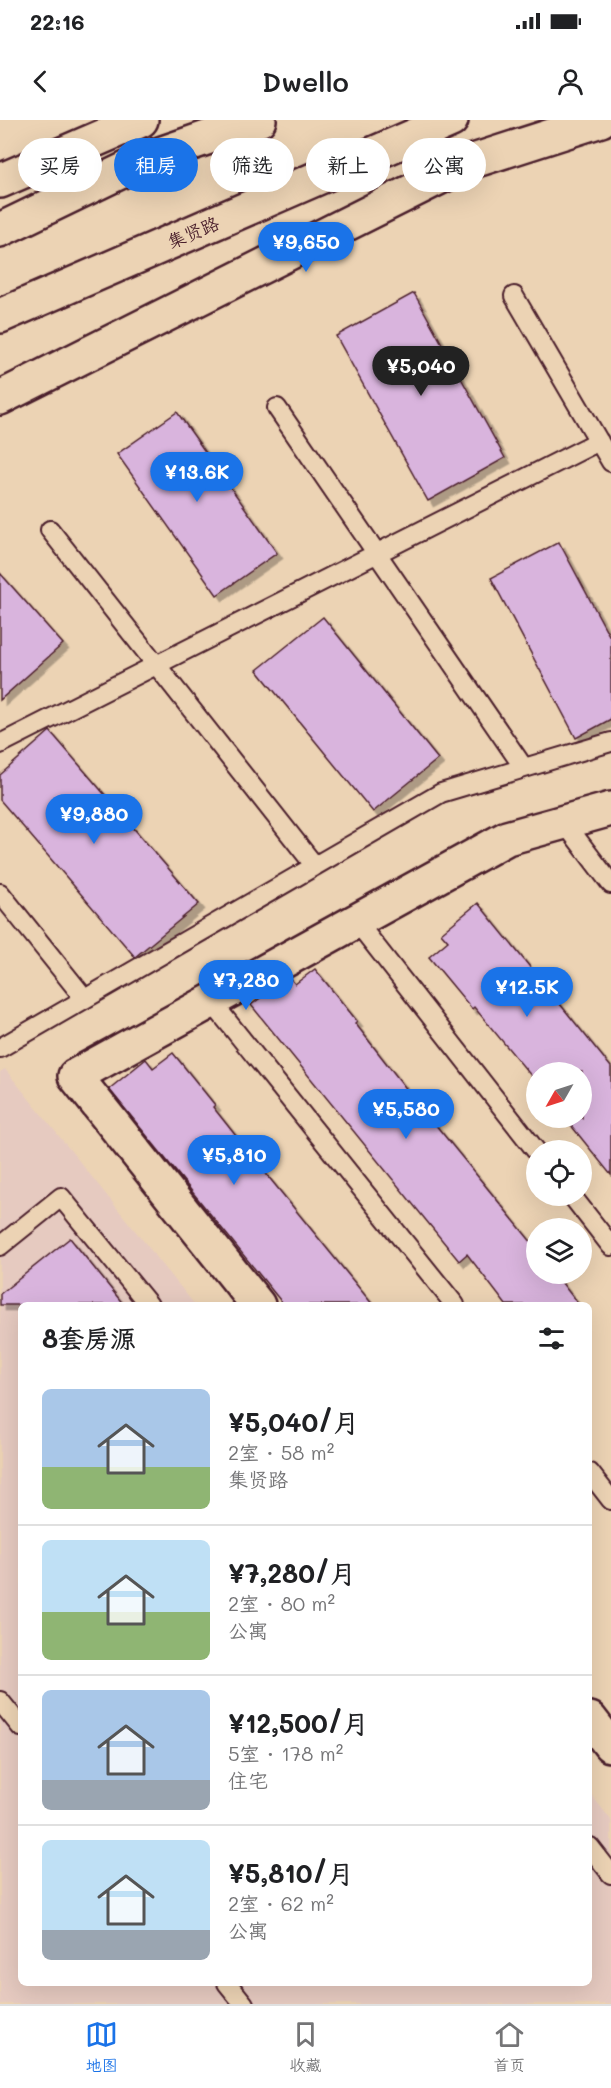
<!DOCTYPE html>
<html lang="zh">
<meta charset="utf-8">
<style>
body{margin:0;font-family:Mali,"LXGW WenKai TC",sans-serif;background:#f2f2f2;color:#202124;height:100vh;display:flex;flex-direction:column;font-size:22px;white-space:nowrap}
*{box-sizing:border-box;margin:0}
p{font-size:20px;color:#757577}
.icon{flex:none;width:33px;height:33px;fill:none;stroke:currentColor;stroke-width:2;stroke-linecap:round;stroke-linejoin:round}
.map{position:relative;flex:1;overflow:hidden}
.side{position:absolute;left:18px;top:1182px;width:574px;height:684px;display:flex;flex-direction:column;background:#fff;border-radius:9px;box-shadow:0 6px 24px #0002}
.side>*{flex:none}
.top-card{position:absolute;left:18px;top:18px;width:576px;height:54px;display:flex;gap:12px}
.needle{width:39px;rotate:231deg}
.buttons{position:absolute;left:526px;top:942px;display:grid;gap:12px}
.buttons a{display:grid;place-items:center;width:66px;height:66px;border-radius:50%;background:#fff;box-shadow:0 6px 24px #0002;font-size:30px}
.price{position:absolute;translate:-50% -51px;padding:0 14px;border-radius:21px;background:#1a73e8;color:#fff;font-size:20px;line-height:39px;filter:drop-shadow(0 2px 3px #0008)}
.price::after{content:'';position:absolute;left:50%;top:36px;width:18px;height:14px;margin-left:-9px;background:inherit;clip-path:polygon(0 0,100% 0,50% 100%)}
.price.current{background:#222;color:#fff}
ul{padding:0;list-style:none}
li{display:flex;align-items:center;gap:18px;height:150px;padding:0 24px}
li+li{border-top:2px solid #e0e0e0}
li span{display:grid;place-items:center;flex:none;width:168px;height:120px;border-radius:9px;color:#555}
li>.icon{margin-inline-start:auto}
span .icon{width:72px;height:72px;fill:#fffc;stroke-width:1}
li b{font-size:26px}
h2{display:flex;justify-content:space-between;align-items:center;height:72px;padding:0 24px;font-size:26px}
.pill{padding:0 21px;border-radius:27px;background:#fff;box-shadow:0 6px 24px #0002;font-size:21px;line-height:54px}
.pill.current{background:#1a73e8;color:#fff}
.status{display:flex;justify-content:space-between;align-items:center;height:42px;padding:0 30px;background:#fff;direction:ltr}
.status svg{height:16px;fill:currentColor}
header{display:flex;justify-content:space-between;align-items:center;height:78px;padding:0 24px;background:#fff;font-size:27px;font-weight:600}
.dock{display:flex;justify-content:space-around;align-items:center;height:84px;border-top:2px solid #e0e0e0;background:#fff;font-size:16px;color:#757577}
.dock a{display:grid;justify-items:center;gap:3px}
.dock .current{color:#1a73e8}
.map>svg:first-child{display:block}
.built{fill:#e6cac0}
.building{fill:#d9b4dd;stroke:#4a1f2b;stroke-width:1.5;filter:url(#shadow)}
.lines{fill:none;stroke-linecap:round;stroke-linejoin:round}
.lane-casing{stroke:#4a1f2b;stroke-width:22}
.street-casing{stroke:#4a1f2b;stroke-width:38}
.secondary-casing{stroke:#4a1f2b;stroke-width:38}
.highway-casing{stroke:#4a1f2b;stroke-width:38}
.lane{stroke:#ecd3b4;stroke-width:18}
.street{stroke:#ecd3b4;stroke-width:33}
.secondary{stroke:#ecd3b4;stroke-width:33}
.highway{stroke:#ecd3b4;stroke-width:33}
.labels{text-anchor:middle;dominant-baseline:central;stroke-width:4.5;stroke-linejoin:round;paint-order:stroke}
.street-label{font-size:18px;fill:#4a1f2b;stroke:#ecd3b4}
</style>
<div class="status"><b>22:16</b><svg viewBox="0 0 49 12"><path d="M0 12V9h3v3zM5 12V6h3v6zM10 12V3h3v9zM15 12V0h3v12zM26 1h20v11H26zM47 4h2v5h-2z"/></svg></div>
<header><svg class="icon" aria-label="back" viewBox="0 0 24 24"><path d="M15 5l-7 7 7 7"/></svg>Dwello<svg class="icon" aria-label="person" viewBox="0 0 24 24"><circle cx="12" cy="8" r="4"/><path d="M4 21q1-7 8-7t8 7"/></svg></header>
<div class="map">
<svg width="611" height="1884" viewBox="0 0 611 1884">
<defs>
<filter id="shadow"><feDropShadow dx="5.5" dy="5.5" stdDeviation="0" flood-color="#0004"/></filter>
</defs>
<rect width="100%" height="100%" fill="#ecd3b4"/>
<filter id="ink" filterUnits="userSpaceOnUse"><feTurbulence type="fractalNoise" baseFrequency=".0167" numOctaves="2"/><feDisplacementMap in="SourceGraphic" scale="12" xChannelSelector="R" yChannelSelector="G"/><feConvolveMatrix kernelMatrix="1 2 1 2 8 2 1 2 1" color-interpolation-filters="sRGB"/></filter>
<g filter="url(#ink)">
<path class="built" d="M5 949 195 1185H21V1863H590V1673L611 1700V1884H0V952Z"/>
<path class="building" d="M414 173 505 338 428 381 336 216Z
M177 292 277 433 217 475 117 334Z
M559 422 611 519V599L576 618 491 458Z
M0 453 63 524 0 580Z
M323 497 438 639 373 692 257 550Z
M50 611 199 784 135 837 0 680V655Z
M478 783 611 947V1055L565 998H582V952H537V963L474 887 472 889 429 837 448 821 441 813Z
M315 849 357 901 355 903 408 971 537 1129V1154H555L579 1185H506L467 1134 459 1141 251 885 271 870 291 859 295 864Z
M173 933 215 985 213 987 267 1055 373 1185H284L109 969 146 939 153 948Z
M70 1118 124 1185H0V1174Z"/>
<g class="lines">
<defs>
<path id="lane" d="M514 176 611 342
M277 288 524 648
M50 410 315 746
M0 624 599 321
M564 702 611 764
M0 773 85 879
M356 801 537 1032
M211 881 455 1185
M0 928 441 673 611 622
M572 1076 611 1126
M0 1126 61 1077 149 1185
M590 1353 611 1380
M0 1581 21 1607
M590 1727 611 1754
M227 1863 244 1884"/>
<path id="street" d="M258 1185 75 956 507 718 611 689
M590 1599 610 1625"/>
<path id="secondary" d="M0 278 470 42 601 0"/>
<path id="highway" d="M0 61 141 0
M0 110 151 37 259 0
M0 196 451 0"/>
</defs>
<use href="#lane" class="lane-casing"/>
<use href="#street" class="street-casing"/>
<use href="#secondary" class="secondary-casing"/>
<use href="#highway" class="highway-casing"/>
<use href="#lane" class="lane"/>
<use href="#street" class="street"/>
<use href="#secondary" class="secondary"/>
<use href="#highway" class="highway"/>
</g>
</g>
<g class="labels">
<g class="street-label">
<text transform="translate(193 112) rotate(-23)">集贤路</text>
</g>
</g>
</svg>
<div class="buttons">
<a><svg class="needle" viewBox="-14 -14 28 28"><path d="M0-13l5 13h-10z" fill="#e53935"/><path d="M0 13l5-13h-10z" fill="#757577"/></svg></a>
<a><svg class="icon" aria-label="locate" viewBox="0 0 24 24"><circle cx="12" cy="12" r="6"/><path d="M12 2v4M12 18v4M2 12h4M18 12h4"/></svg></a>
<a><svg class="icon" aria-label="layers" viewBox="0 0 24 24"><path d="M12 4l9 5-9 5-9-5zM3 14l9 5 9-5"/></svg></a>
</div>
<b class="price" style="left:306px;top:153px">¥9,650</b>
<b class="price current" style="left:421px;top:277px">¥5,040</b>
<b class="price" style="left:197px;top:383px">¥13.6K</b>
<b class="price" style="left:94px;top:725px">¥9,880</b>
<b class="price" style="left:246px;top:891px">¥7,280</b>
<b class="price" style="left:527px;top:898px">¥12.5K</b>
<b class="price" style="left:406px;top:1020px">¥5,580</b>
<b class="price" style="left:234px;top:1066px">¥5,810</b>
<div class="top-card">
<a class="pill">买房</a>
<a class="pill current">租房</a>
<a class="pill">筛选</a>
<a class="pill">新上</a>
<a class="pill">公寓</a>
</div>
<section class="side">
<h2>8套房源<svg class="icon" aria-label="filters" viewBox="0 0 24 24"><path d="M4 7h16M4 17h16"/><circle cx="9" cy="7" r="2"/><circle cx="15" cy="17" r="2"/></svg></h2>
<ul>
<li><span style="background:linear-gradient(#a9c7e8 65%,#8fb573 0)"><svg class="icon" aria-label="home" viewBox="0 0 24 24"><path d="M3 11l9-7 9 7M6 9v11h12V9"/></svg></span><div><b>¥5,040/月</b><p>2室 · 58 m²</p><p>集贤路</p></div></li>
<li><span style="background:linear-gradient(#bfe0f5 60%,#8fb573 0)"><svg class="icon" aria-label="home" viewBox="0 0 24 24"><path d="M3 11l9-7 9 7M6 9v11h12V9"/></svg></span><div><b>¥7,280/月</b><p>2室 · 80 m²</p><p>公寓</p></div></li>
<li><span style="background:linear-gradient(#a9c7e8 75%,#9aa5b1 0)"><svg class="icon" aria-label="home" viewBox="0 0 24 24"><path d="M3 11l9-7 9 7M6 9v11h12V9"/></svg></span><div><b>¥12,500/月</b><p>5室 · 178 m²</p><p>住宅</p></div></li>
<li><span style="background:linear-gradient(#bfe0f5 75%,#9aa5b1 0)"><svg class="icon" aria-label="home" viewBox="0 0 24 24"><path d="M3 11l9-7 9 7M6 9v11h12V9"/></svg></span><div><b>¥5,810/月</b><p>2室 · 62 m²</p><p>公寓</p></div></li>
</ul>
</section>
</div>
<nav class="dock">
<a class="current"><svg class="icon" aria-label="map" viewBox="0 0 24 24"><path d="M3 6l6-2 6 2 6-2v14l-6 2-6-2-6 2zM9 4v14M15 6v14"/></svg>地图</a>
<a><svg class="icon" aria-label="saved" viewBox="0 0 24 24"><path d="M7 4h10v16l-5-4-5 4z"/></svg>收藏</a>
<a><svg class="icon" aria-label="home" viewBox="0 0 24 24"><path d="M3 11l9-7 9 7M6 9v11h12V9"/></svg>首页</a>
</nav>
